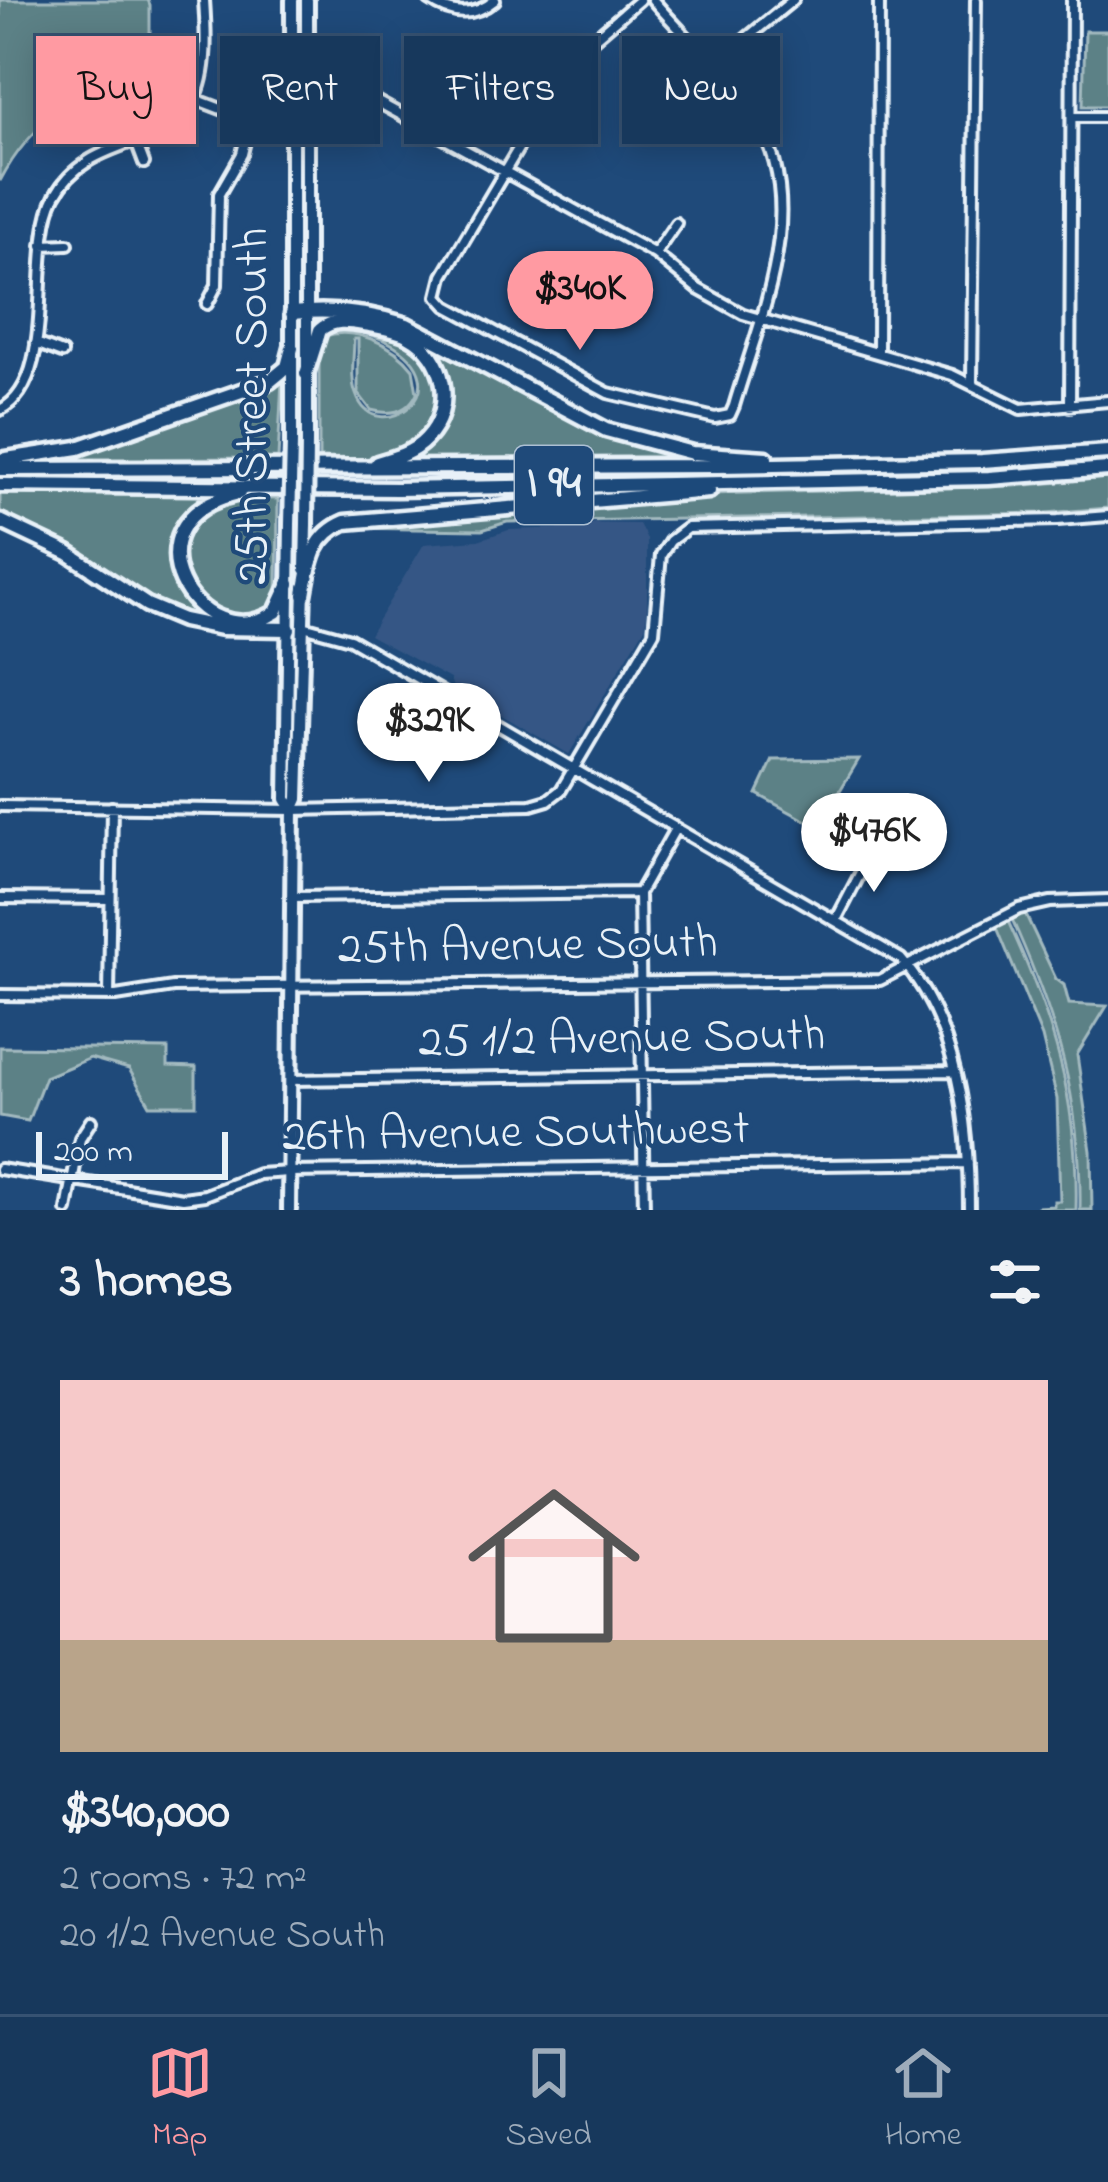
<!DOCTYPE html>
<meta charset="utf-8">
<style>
body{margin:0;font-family:"Indie Flower",sans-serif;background:#203f62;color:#f1f3f6;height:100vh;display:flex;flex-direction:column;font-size:45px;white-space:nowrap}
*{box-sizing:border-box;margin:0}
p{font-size:39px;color:#9eacbb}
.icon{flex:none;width:66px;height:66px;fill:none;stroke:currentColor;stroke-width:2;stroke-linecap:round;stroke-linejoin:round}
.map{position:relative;height:1210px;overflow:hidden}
.side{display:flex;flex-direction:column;background:#17385c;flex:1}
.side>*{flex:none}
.banner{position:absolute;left:36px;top:36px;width:1038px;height:108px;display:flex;gap:24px}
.scale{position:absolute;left:36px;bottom:30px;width:192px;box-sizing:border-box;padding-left:12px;border:6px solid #e8f1f8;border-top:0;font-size:33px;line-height:42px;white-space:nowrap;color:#e8f1f8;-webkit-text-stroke:9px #1f4a7a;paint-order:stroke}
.price{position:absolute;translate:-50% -102px;padding:0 27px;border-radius:42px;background:#fff;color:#222;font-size:39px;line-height:78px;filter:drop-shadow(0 3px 6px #0008)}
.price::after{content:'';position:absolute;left:50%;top:72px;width:36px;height:27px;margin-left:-18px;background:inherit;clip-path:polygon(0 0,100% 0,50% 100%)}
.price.active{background:#ff9aa2;color:#111}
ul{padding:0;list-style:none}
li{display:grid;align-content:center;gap:24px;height:636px;padding:0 60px}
li span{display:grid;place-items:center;height:372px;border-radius:0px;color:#555}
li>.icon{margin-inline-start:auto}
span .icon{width:216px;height:216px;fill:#fffc;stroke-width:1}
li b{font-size:51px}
h2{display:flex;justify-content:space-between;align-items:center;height:144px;padding:0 60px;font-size:51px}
.tag{padding:0 42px;border-radius:0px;background:#17385c;box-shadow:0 6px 30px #0003,0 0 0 3px #365272;font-size:42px;line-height:108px}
.tag.active{background:#ff9aa2;color:#111}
.tab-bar{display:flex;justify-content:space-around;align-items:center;height:168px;border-top:3px solid #365272;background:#17385c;font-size:33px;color:#9eacbb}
.tab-bar a{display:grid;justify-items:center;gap:6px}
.tab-bar .active{color:#ff9aa2}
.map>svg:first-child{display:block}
.built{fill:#365785}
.green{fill:#5c8186;stroke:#a2b9bf;stroke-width:3}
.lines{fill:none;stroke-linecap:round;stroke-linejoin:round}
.minor-casing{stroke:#e8f1f8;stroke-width:16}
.major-casing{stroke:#e8f1f8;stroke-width:20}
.highway-casing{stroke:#e8f1f8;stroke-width:21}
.minor{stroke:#1f4a7a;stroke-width:8}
.major{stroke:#1f4a7a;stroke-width:10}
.highway{stroke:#1f4a7a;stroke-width:12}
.major-bridge-casing{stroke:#e8f1f8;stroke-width:20;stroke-linecap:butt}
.major-bridge{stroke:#1f4a7a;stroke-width:10}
.labels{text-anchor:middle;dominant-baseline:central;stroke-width:9;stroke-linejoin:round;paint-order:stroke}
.shield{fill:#1f4a7a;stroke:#acbfd2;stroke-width:3}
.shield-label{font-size:45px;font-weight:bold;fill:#e8f1f8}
.street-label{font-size:48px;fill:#e8f1f8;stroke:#1f4a7a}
</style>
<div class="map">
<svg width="1108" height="1210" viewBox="0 0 1108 1210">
<rect width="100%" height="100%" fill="#1f4a7a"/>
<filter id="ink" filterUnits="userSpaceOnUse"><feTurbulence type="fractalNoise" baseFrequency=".00833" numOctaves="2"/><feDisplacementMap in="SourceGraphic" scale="24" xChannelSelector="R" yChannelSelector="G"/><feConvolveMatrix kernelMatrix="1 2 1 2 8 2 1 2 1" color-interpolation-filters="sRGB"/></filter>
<g filter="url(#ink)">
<path class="built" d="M575 523 639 524 647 539V612L645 627 569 754 453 687 450 679 369 635 424 544 478 540 509 530 571 528Z"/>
<path class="green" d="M0 0H148L150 5V48L141 74C74 100 35 115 0 181Z
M1085 31H1108V106H1083Z
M360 326C375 330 392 332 405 339 447 361 449 420 410 447 386 464 346 457 319 458V348L325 336C355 326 395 345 413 369L417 393C408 412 392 416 371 410L358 393V339H354C354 355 350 379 356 394 376 452 469 386 388 342 370 333 345 327 325 332L328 327Z
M417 337 573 419 679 452 678 456 415 459 413 455 448 398Z
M282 380 278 458 48 459 47 456 159 424Z
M1108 478V508L1046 513 507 522 482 530 344 528 706 494 1014 486Z
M0 494 204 495 205 499C167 520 158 572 190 604 199 613 212 617 223 623L157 604 0 517Z
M231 498 278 499 277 596 270 611C238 623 218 610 191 594L179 543 193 517Z
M859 759 818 827 757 794 773 760Z
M1024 911 1056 979 1064 985 1069 1004 1107 1006 1077 1055 1091 1151 1092 1210H1080C1082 1099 1056 1017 1011 917Z
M1007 919C1053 1018 1079 1100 1076 1210H1038V1207L1054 1206V1201H1060L1057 1099 1042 1037 996 925Z
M0 1047 168 1049V1066L196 1067V1105H150L129 1069 90 1058 45 1077 28 1121 0 1116Z"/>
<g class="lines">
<defs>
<path id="minor" d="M429 0C452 16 473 18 495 0
M639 0 582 49 561 76 443 276 438 296 447 306 608 393 715 418 730 415 734 406C760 317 811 207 756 120 729 76 686 39 653 0
M195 99 250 120 263 115C266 107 269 94 275 87 290 72 327 81 345 84L655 254 698 289 743 314 952 375 1021 409 1108 401
M650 117 793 0
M1072 117H1108
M135 139 144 163
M42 245 68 244
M655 254 676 223
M207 304 217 285 219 194 242 154 250 120
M36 343 62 353
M878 352 879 0
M972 382 976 0
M1070 406 1072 0
M0 410C60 380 27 249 55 196 88 134 166 151 194 100 209 73 206 29 204 0
M303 626 350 639 901 959C959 1026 969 1125 969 1210
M0 806 293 810 531 805 548 800 561 790 654 632 661 555 670 541 687 528 1058 520 1108 516
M293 897 639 893
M0 898 110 899
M836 920 873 849
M0 995 116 996 173 987 880 980 1019 909 1050 902 1108 900
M109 996 112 807
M290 1080 954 1071
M0 1169 183 1198 205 1195 259 1174 289 1172 968 1163
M67 1210 80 1138 91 1121
M644 1210 639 893 675 829"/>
<path id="major" d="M292 443V0
M307 443V0
M290 524 286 799 293 810
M305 569 306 524
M289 1210 293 810 298 799 304 587"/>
<path id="highway" d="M292 313C331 309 370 313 407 325L606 430 692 453 766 458
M306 374 320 330C333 319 347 321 364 324 378 327 396 329 409 336 446 356 456 408 426 439 413 453 395 458 377 463
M0 460 78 448 270 381 287 367 292 348
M0 469 718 466 982 461 1108 452
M0 485 397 489 989 478 1108 469
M239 493C116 520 198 662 276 612L289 584
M0 521 68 553 147 605 183 620 222 628 289 629
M304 595C310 562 312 536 345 522L709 491"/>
</defs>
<use href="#minor" class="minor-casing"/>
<use href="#major" class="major-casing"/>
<use href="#highway" class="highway-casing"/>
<use href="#minor" class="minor"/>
<use href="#major" class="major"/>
<use href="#highway" class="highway"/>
<defs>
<path id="major-bridge" d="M290 524 292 443
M306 524 307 443"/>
</defs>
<use href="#major-bridge" class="major-bridge-casing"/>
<use href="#major-bridge" class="major-bridge"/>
</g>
</g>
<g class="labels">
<rect class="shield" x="515" y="446" width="78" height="78" rx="9"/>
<g class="shield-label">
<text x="554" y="485">I 94</text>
</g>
<g class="street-label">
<text transform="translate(254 406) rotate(-90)">25th Street South</text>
<text transform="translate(528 947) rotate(-1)">25th Avenue South</text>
<text transform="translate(622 1040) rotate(-1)">25 1/2 Avenue South</text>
<text transform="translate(516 1134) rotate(-1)">26th Avenue Southwest</text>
</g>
</g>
</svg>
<div class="scale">200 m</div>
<b class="price active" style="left:580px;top:353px">$340K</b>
<b class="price" style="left:429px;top:785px">$329K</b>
<b class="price" style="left:874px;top:895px">$476K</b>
<div class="banner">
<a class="tag active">Buy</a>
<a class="tag">Rent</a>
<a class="tag">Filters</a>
<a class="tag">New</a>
</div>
</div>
<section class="side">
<h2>3 homes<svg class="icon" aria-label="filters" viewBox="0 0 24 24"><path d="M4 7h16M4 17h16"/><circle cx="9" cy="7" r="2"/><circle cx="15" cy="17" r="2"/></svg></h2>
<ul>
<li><span style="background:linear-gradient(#f6c9c9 70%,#b9a48a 0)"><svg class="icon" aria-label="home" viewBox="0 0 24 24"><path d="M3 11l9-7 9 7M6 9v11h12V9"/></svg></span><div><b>$340,000</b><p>2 rooms · 72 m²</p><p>20 1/2 Avenue South</p></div></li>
</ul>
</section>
<nav class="tab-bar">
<a class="active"><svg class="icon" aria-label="map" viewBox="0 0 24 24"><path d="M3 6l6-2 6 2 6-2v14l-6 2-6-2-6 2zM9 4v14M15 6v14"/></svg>Map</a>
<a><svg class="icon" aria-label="saved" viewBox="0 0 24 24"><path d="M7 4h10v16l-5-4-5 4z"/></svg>Saved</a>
<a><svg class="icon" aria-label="home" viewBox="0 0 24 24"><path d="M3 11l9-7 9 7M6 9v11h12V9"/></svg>Home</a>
</nav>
